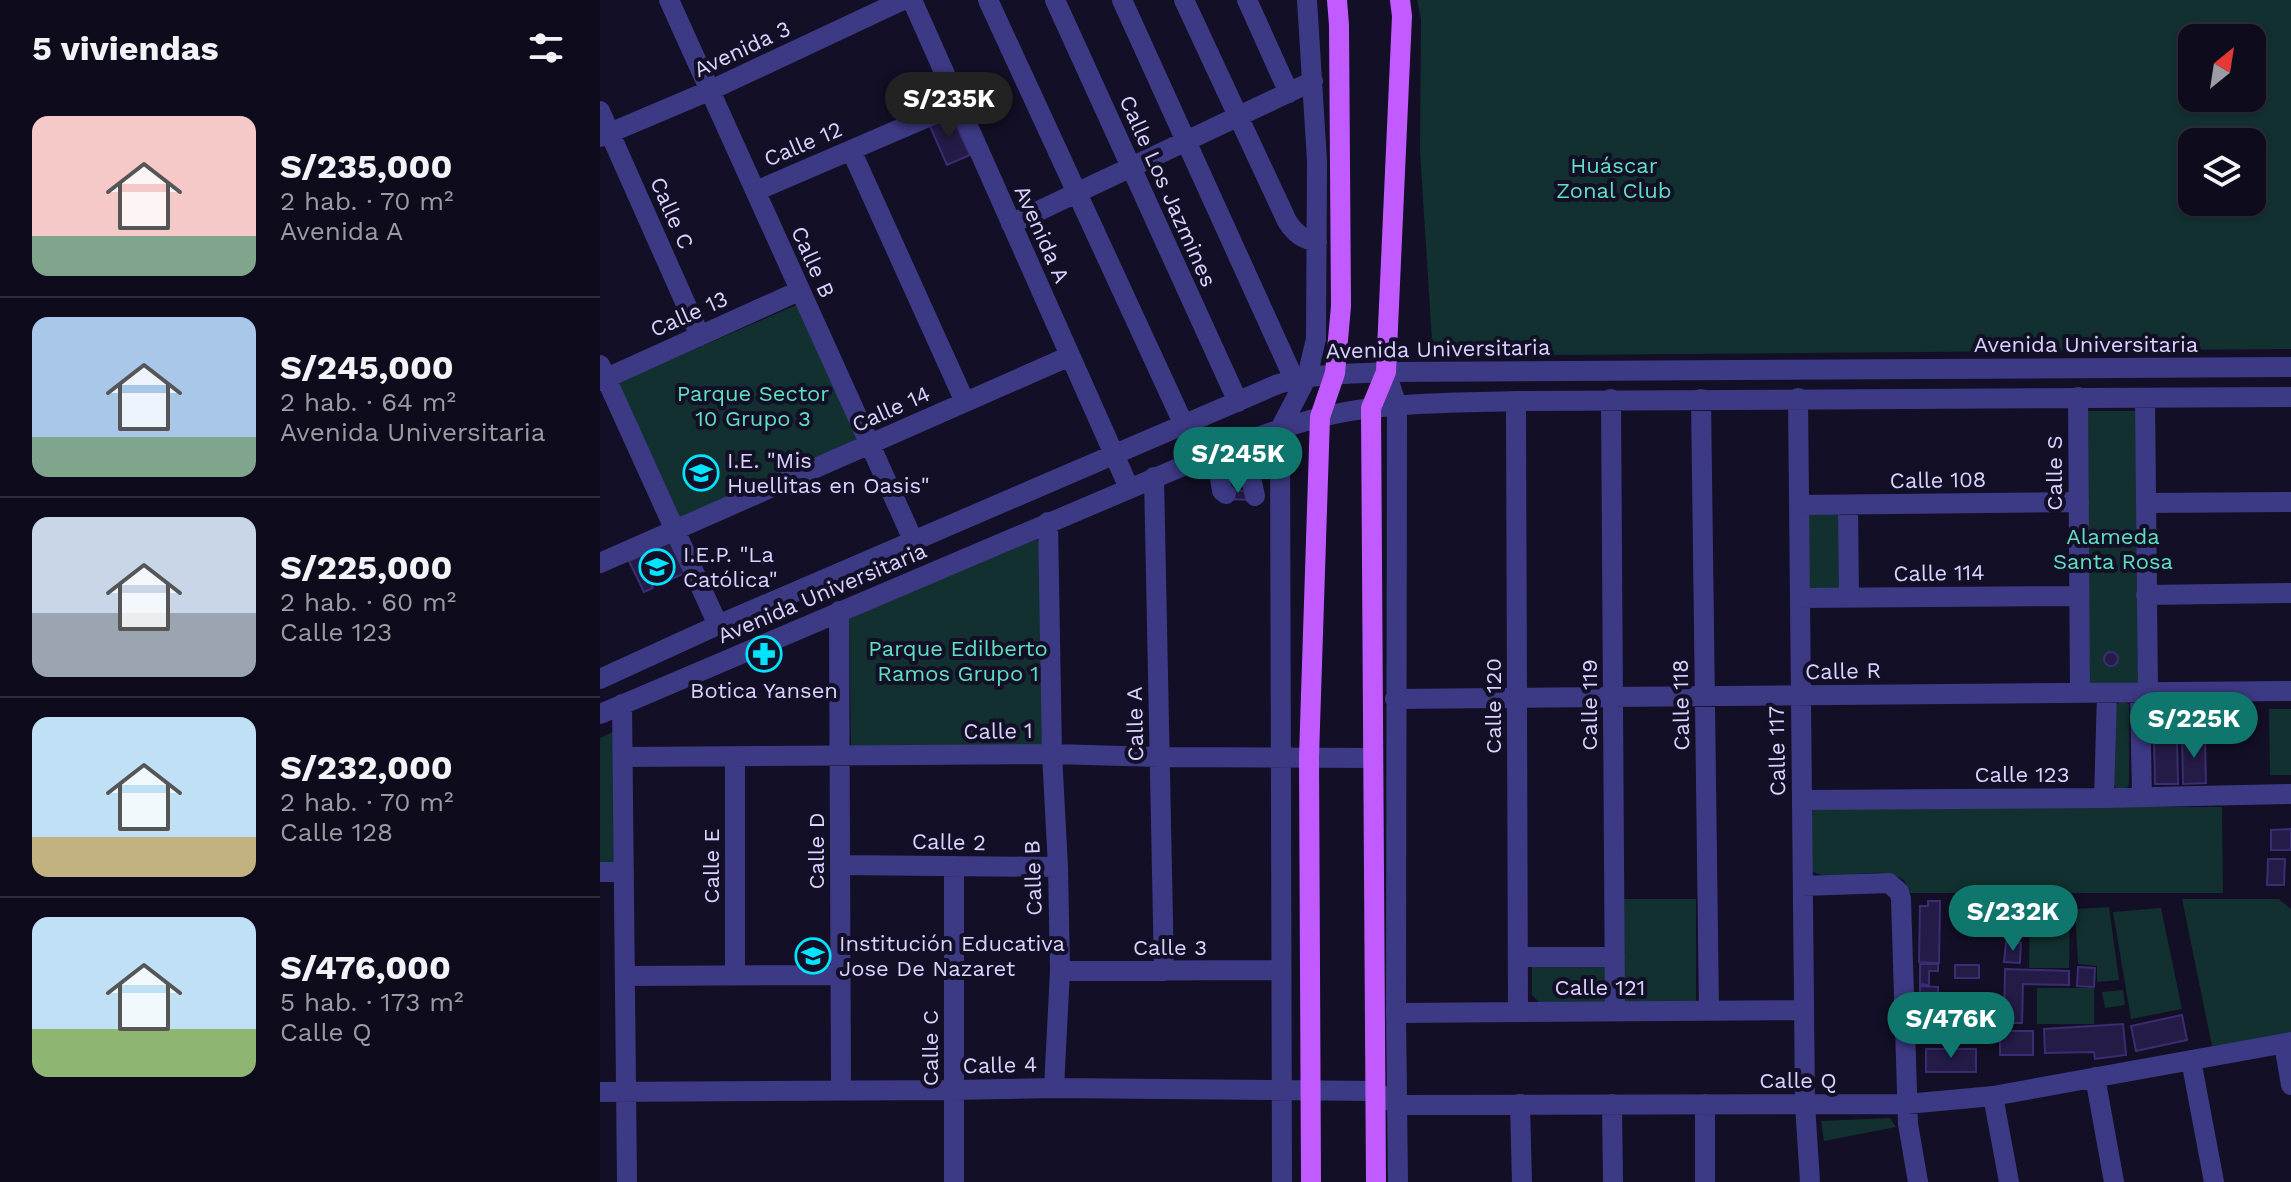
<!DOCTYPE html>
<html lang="es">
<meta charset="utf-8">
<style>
body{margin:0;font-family:"Work Sans",sans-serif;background:#1c1929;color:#f1f3f6;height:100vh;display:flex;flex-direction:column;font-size:30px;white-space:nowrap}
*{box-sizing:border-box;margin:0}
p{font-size:26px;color:#9b9ba3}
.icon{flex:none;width:44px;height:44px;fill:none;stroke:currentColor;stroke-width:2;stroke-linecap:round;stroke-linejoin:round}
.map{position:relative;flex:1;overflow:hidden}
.side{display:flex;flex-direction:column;background:#0e0b1c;width:600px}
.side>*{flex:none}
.needle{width:52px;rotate:30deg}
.controls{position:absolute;left:1578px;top:24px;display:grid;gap:16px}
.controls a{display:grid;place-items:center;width:88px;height:88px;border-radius:16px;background:#0e0b1c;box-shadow:0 2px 6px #0004,0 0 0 2px #2e2b3b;font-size:40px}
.price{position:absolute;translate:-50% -68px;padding:0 18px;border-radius:28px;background:#0f766e;color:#fff;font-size:26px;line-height:52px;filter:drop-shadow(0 2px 4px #0008)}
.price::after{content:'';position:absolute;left:50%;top:48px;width:24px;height:18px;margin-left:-12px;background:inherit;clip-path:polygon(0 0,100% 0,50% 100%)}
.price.active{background:#222;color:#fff}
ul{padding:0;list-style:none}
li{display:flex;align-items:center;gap:24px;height:200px;padding:0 32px}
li+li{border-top:2px solid #2e2b3b}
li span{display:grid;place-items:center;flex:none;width:224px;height:160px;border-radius:16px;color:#555}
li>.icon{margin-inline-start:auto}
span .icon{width:96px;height:96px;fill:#fffc;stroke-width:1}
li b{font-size:34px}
h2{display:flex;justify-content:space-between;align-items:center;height:96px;padding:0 32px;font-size:34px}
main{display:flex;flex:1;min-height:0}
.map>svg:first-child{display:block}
.green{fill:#12302f;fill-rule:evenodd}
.building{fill:#241b47;stroke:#3b2d73;stroke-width:2}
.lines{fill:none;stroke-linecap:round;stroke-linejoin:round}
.minor-tunnel{stroke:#312d47;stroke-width:20;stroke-dasharray:20 10;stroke-linecap:butt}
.minor{stroke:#3d3a85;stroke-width:20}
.major{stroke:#c25bff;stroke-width:20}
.labels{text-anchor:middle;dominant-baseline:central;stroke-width:8;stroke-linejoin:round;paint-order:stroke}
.street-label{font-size:22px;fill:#d9d4ff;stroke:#130f26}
.park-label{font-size:22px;fill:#5fe0c0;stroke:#130f26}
.poi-label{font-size:22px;fill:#d9d4ff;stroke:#130f26;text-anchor:start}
</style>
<main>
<section class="side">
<h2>5 viviendas<svg class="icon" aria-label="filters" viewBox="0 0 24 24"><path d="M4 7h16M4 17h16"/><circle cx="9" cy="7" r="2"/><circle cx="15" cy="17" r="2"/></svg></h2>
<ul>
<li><span style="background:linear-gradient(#f6c9c9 75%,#7fa58c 0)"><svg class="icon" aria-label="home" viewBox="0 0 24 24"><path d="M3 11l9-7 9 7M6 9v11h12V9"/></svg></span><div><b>S/235,000</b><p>2 hab. · 70 m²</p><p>Avenida A</p></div></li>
<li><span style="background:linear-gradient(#a9c7e8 75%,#7fa58c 0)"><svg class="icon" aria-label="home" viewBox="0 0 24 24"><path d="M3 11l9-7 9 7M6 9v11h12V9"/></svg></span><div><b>S/245,000</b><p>2 hab. · 64 m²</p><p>Avenida Universitaria</p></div></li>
<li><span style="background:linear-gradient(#c9d6e8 60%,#9aa5b1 0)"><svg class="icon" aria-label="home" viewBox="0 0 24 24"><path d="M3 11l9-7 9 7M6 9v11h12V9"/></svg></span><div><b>S/225,000</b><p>2 hab. · 60 m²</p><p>Calle 123</p></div></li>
<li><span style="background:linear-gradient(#bfe0f5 75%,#c2b280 0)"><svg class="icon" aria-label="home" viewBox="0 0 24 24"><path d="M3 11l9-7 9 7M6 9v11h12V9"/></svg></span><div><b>S/232,000</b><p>2 hab. · 70 m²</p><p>Calle 128</p></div></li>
<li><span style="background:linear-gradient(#bfe0f5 70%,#8fb573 0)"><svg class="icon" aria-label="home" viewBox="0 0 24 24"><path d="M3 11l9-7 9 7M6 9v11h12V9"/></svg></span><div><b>S/476,000</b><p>5 hab. · 173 m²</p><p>Calle Q</p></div></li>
</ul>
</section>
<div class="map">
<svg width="1691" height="1182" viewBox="0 0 1691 1182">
<rect width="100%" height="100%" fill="#130f26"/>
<path class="green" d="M817 0H1691V349L833 356 820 151 821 19ZM1592 38H1652V98H1592ZM1592 142H1652V202H1592Z
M203 302 263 441 80 520 17 383Z
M1487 411H1539L1540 686H1487Z
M1209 512 1240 514V588L1209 591Z
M437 539 439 543 445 746 251 747 249 619 253 613Z
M1521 701 1529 704V784L1527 788 1516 789 1514 783 1515 706Z
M1669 709H1691V775H1670Z
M15 731 20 867H0V738Z
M1228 807H1622L1623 893H1310L1304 880C1276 861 1237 887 1209 870L1210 813 1213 809Z
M1019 899H1096V1002H1020Z
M1582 899H1679L1691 909V1034L1612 1046Z
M1430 905 1470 906 1469 968H1429Z
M1509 907 1519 980 1497 982V966L1478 964 1475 909Z
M1561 908 1582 1009 1531 1019 1513 912Z
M1005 962 1007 1002 940 1003 932 995V965Z
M1437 988H1494V1024H1437Z
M1523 990 1525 1005 1505 1008 1502 992Z
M1290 1118 1296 1127 1224 1141 1221 1121Z"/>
<path class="building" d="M351 114 370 155 347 165 329 124Z
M642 468V476L630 477 629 469Z
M626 490 650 491V500L626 499Z
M70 542 85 573 69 580 64 569 47 576 53 588 44 592 29 561Z
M1504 659a7 7 0 1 1 14 0a7 7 0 1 1-14 0Z
M1577 737 1578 784H1555L1554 738Z
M1605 737 1606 783 1583 784 1582 738Z
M1691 829V850H1671V830Z
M1668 859H1685L1684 885H1667Z
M1359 900H1407V919L1359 920Z
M1328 901H1340L1339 963 1319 962 1320 906H1328Z
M1406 942 1421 943 1420 963 1404 962Z
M1320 964H1338V971H1329V985L1320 984Z
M1355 965H1379V978H1355Z
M1478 967 1495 968 1494 987 1477 986Z
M1405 969 1469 971V985L1423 984 1422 1023H1404Z
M1320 986 1338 987V1041H1320Z
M1582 1015 1587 1040 1536 1051 1531 1026Z
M1523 1024 1526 1055 1495 1059 1494 1052 1445 1053 1444 1029Z
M1400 1031H1433V1055H1400Z
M1326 1049H1376V1072H1326Z"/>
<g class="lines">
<path class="minor-tunnel" d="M630 472 642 471"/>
<path class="minor" d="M69 0 314 542
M312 0 529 488
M388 0 584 425
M455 0 638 402
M522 0 694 379
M584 0 687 221C695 234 703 239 717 242
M647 0 689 93
M0 111 100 336
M0 137 111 90 303 0
M251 150 365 402
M156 191 358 104
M411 224 713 81
M0 365 118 625
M786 372 797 406 796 1013 798 1182
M0 381 199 291
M1478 397 1480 693
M1198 398 1205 1104 1210 1182
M1545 398 1548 692
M1011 399 1015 1011
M1101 399 1109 1011
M916 401 918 1012
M643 442 655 496
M616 452 622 491 626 494
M554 477 564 971
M1546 503 1691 502
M1199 505 1479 502
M1248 505 1249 598
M448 522 452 754 458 867 460 971 454 1088
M0 563 470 356
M1546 595 1691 593
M1200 598 1479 596
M239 611 241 1091
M0 679 118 625 678 384C716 373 748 374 786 372L1691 367
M1540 692 1542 797
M795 699 1691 691
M22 704 27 1182
M0 714 616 452C659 437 700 420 745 412 801 402 859 403 916 401L1691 397
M23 757 452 754 559 757 773 758
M1504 798 1507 693
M1202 800 1504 798 1691 794
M240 865 458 867
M354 866V1182
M0 872H24
M1203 886 1289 883 1299 892 1301 899 1308 1124 1318 1182
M918 957H1015
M460 971 681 970
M135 975V757
M25 976 240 975
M796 1013 1204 1010
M1684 1044 1691 1085
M1591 1060 1614 1182
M1495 1077 1514 1182
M0 1092 354 1090 454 1088 775 1091 797 1105 1307 1104 1393 1096 1691 1042
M1393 1096 1409 1182
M920 1104 922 1182
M1012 1104 1013 1182
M1105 1104V1182
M682 1182 680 429 707 377 716 339 717 161 707 0"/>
<path class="major" d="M711 1182 709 757 720 417 735 373 741 306 739 25 737 0
M776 1182 771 408 786 372 802 16 800 0"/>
</g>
<defs>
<symbol id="school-ring" viewBox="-11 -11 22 22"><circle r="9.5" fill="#130f26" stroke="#00e5ff" stroke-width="1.5"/><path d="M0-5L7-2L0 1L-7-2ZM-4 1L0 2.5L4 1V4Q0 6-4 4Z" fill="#00e5ff"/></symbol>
<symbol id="pharmacy-ring" viewBox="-11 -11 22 22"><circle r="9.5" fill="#130f26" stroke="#00e5ff" stroke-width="1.5"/><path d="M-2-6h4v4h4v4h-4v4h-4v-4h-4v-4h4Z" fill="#00e5ff"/></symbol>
</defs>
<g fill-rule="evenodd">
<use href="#school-ring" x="81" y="453" width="40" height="40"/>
<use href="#school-ring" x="37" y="547" width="40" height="40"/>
<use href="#pharmacy-ring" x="144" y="634" width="40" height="40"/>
<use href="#school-ring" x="193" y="936" width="40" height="40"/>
</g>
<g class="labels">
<g class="street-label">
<text transform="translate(142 49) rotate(-25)">Avenida 3</text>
<text transform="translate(203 144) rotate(-23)">Calle 12</text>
<text transform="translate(568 191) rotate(66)">Calle Los Jazmines</text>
<text transform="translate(72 213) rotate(66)">Calle C</text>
<text transform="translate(442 234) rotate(66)">Avenida A</text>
<text transform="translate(213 262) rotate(66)">Calle B</text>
<text transform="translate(89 314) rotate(-24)">Calle 13</text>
<text x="1486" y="344">Avenida Universitaria</text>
<text transform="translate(838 349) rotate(-1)">Avenida Universitaria</text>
<text transform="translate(291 409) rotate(-24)">Calle 14</text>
<text transform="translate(1454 473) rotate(-90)">Calle S</text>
<text transform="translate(1338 480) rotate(-1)">Calle 108</text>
<text transform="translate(1339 573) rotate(-1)">Calle 114</text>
<text transform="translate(222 593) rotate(-23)">Avenida Universitaria</text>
<text transform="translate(1243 671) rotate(-1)">Calle R</text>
<text transform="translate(989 705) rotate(-90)">Calle 119</text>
<text transform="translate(1081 705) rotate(-91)">Calle 118</text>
<text transform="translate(893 706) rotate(-90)">Calle 120</text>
<text transform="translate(535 724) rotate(-91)">Calle A</text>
<text transform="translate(398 731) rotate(-1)">Calle 1</text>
<text transform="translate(1177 751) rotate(-91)">Calle 117</text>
<text x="1422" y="774">Calle 123</text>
<text transform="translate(349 842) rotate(1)">Calle 2</text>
<text transform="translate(216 851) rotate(-90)">Calle D</text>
<text transform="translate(111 866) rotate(-90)">Calle E</text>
<text transform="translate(433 878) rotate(-92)">Calle B</text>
<text x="570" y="947">Calle 3</text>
<text x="1000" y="987">Calle 121</text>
<text transform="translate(330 1048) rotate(-90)">Calle C</text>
<text transform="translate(400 1065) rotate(-1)">Calle 4</text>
<text x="1198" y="1080">Calle Q</text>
</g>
<g class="park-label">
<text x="1014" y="165">Huáscar<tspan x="1014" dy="25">Zonal Club</tspan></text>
<text x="153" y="393">Parque Sector<tspan x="153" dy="25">10 Grupo 3</tspan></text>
<text x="1513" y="536">Alameda<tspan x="1513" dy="25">Santa Rosa</tspan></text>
<text x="358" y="648">Parque Edilberto<tspan x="358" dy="25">Ramos Grupo 1</tspan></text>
</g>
<g class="poi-label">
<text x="127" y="460">I.E. "Mis<tspan x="127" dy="25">Huellitas en Oasis"</tspan></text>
<text x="83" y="554">I.E.P. "La<tspan x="83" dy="25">Católica"</tspan></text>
<text x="164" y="690" text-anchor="middle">Botica Yansen</text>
<text x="239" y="943">Institución Educativa<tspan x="239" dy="25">Jose De Nazaret</tspan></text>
</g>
</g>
</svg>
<div class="controls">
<a><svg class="needle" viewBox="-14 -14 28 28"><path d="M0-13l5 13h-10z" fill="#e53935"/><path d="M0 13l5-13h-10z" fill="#9b9ba3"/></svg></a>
<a><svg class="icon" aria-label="layers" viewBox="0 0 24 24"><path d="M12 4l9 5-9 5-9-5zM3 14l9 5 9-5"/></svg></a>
</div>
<b class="price active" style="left:349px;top:140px">S/235K</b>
<b class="price" style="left:638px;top:495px">S/245K</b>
<b class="price" style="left:1594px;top:760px">S/225K</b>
<b class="price" style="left:1413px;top:953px">S/232K</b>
<b class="price" style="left:1351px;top:1060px">S/476K</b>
</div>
</main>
